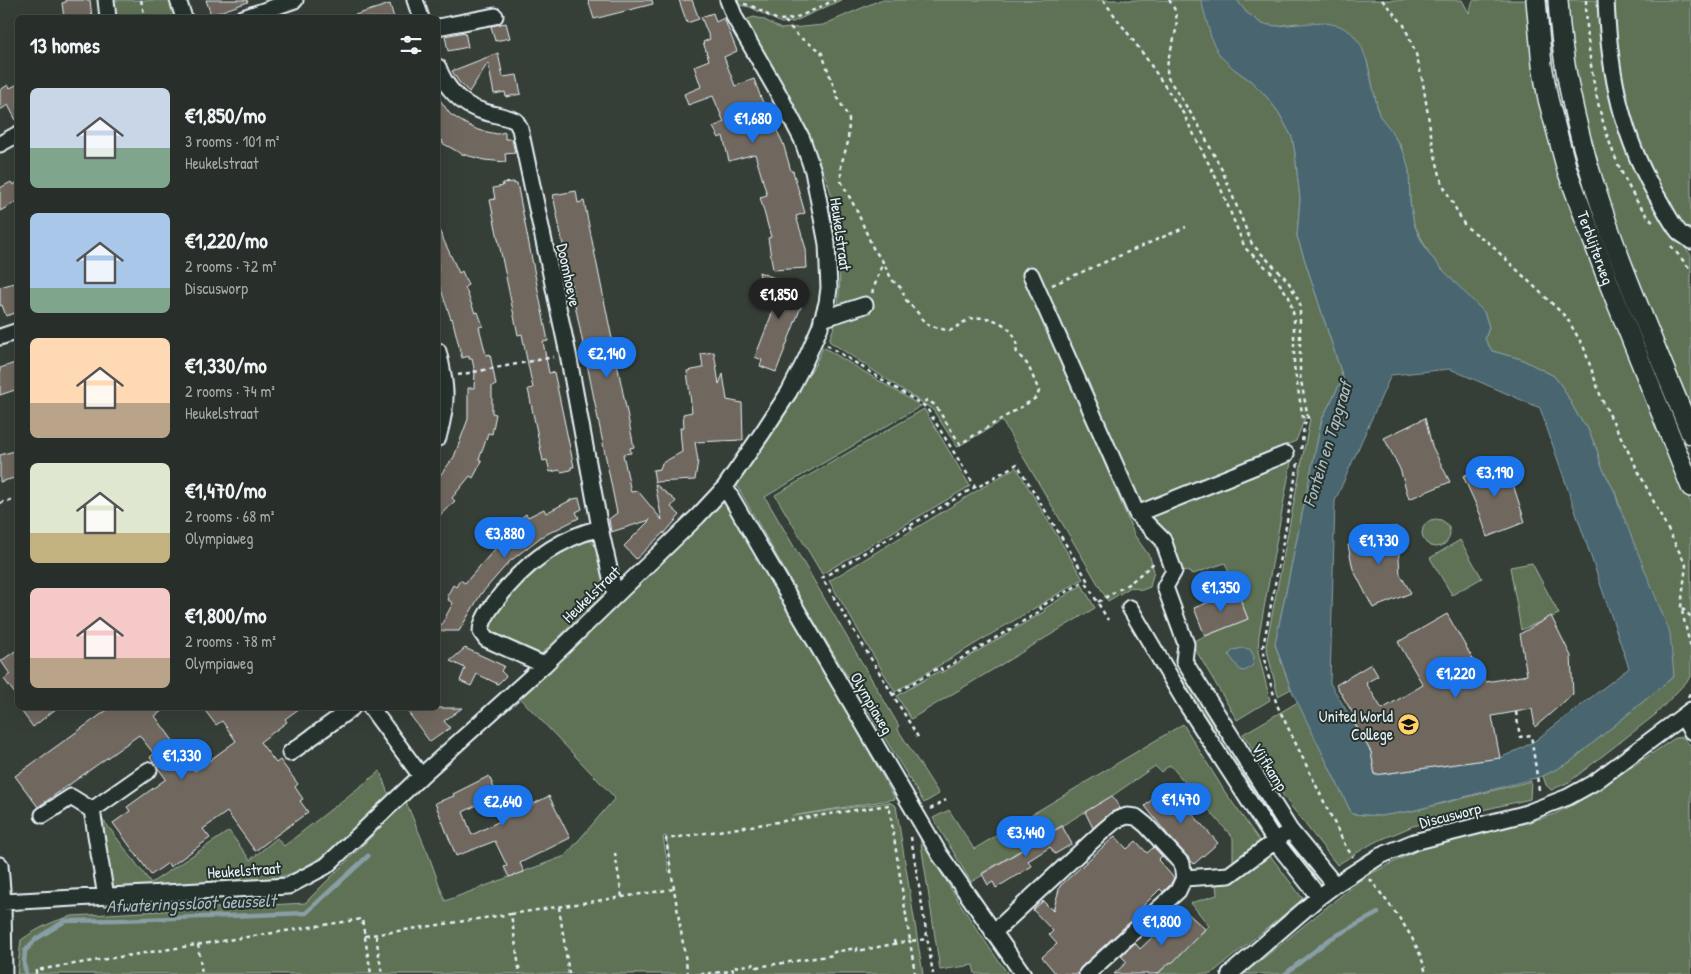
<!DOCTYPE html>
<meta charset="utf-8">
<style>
body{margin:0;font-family:"Patrick Hand",sans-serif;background:#343a35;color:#f1f3f6;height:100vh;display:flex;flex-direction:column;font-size:19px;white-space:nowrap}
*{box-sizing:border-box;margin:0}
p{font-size:16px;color:#a5a8a8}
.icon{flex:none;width:28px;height:28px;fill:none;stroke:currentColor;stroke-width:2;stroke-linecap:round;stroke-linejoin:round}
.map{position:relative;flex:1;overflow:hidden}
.side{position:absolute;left:15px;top:15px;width:425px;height:695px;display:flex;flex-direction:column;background:#282e29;border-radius:8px;box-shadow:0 5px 20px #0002,0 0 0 1px #444a46}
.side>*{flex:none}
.price{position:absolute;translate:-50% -42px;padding:0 11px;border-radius:18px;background:#1a73e8;color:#fff;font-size:16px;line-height:32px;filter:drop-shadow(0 1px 2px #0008)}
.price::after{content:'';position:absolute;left:50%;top:30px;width:15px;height:11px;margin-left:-8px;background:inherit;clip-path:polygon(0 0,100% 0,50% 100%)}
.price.active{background:#222;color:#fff}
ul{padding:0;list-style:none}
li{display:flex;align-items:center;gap:15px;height:125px;padding:0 15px}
li span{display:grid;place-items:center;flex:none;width:140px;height:100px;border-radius:8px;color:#555}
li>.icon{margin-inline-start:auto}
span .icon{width:60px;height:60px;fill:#fffc;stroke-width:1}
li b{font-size:21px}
h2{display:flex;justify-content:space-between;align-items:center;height:60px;padding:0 15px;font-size:21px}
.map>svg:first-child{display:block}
.green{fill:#5e7255;stroke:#a3b2a6;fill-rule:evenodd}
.water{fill:#4a6670;stroke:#899ea6;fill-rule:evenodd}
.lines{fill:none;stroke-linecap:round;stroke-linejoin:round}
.stream{stroke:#899ea6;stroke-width:4.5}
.building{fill:#6f685f;stroke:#e8f1f8}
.minor-casing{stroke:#e8f1f8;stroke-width:19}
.major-casing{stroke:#e8f1f8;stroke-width:22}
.path{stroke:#e8f1f8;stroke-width:2.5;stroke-dasharray:4 4;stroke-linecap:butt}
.minor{stroke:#26332d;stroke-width:15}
.major{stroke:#26332d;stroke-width:19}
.labels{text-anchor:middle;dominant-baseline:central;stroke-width:4;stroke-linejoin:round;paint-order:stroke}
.street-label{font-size:16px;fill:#e8f1f8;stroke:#26332d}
.poi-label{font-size:16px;fill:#e8f1f8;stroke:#26332d;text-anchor:end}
.water-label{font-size:18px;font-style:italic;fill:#a9b9c2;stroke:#26332d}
</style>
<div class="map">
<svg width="1691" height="974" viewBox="0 0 1691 974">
<rect width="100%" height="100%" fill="#353e37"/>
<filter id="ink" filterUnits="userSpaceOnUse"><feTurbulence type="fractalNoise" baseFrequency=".02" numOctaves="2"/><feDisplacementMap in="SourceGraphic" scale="10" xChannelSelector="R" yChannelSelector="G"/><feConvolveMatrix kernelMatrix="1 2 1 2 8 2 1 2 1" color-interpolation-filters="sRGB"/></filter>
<g filter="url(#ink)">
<path class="green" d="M110 0H174L180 17H113Z
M733 0H841L793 22 781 23 750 7 734 4Z
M880 0H1201L1206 15 1234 69 1251 81 1266 96 1279 113 1292 137 1295 153 1300 199 1297 236 1343 378 1322 419 1275 644 1291 689 1278 696 1266 646 1310 419 1305 418 1296 441 1140 506 1046 323 1135 536 1150 557 1154 571 1150 587 1142 590 1131 587 1108 601 1002 421 957 447 933 410 829 341C831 334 835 326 836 319 843 285 839 233 832 199 829 182 821 167 814 152L742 21 754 17 763 19 781 29 823 25Z
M1237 0H1462L1469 13 1473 0H1533L1535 38 1643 386 1691 503V677L1655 715 1569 782 1551 790 1546 785 1543 776 1570 762 1674 676 1615 492 1601 465 1597 450 1587 427 1578 416 1563 388 1554 376 1521 359 1492 351 1485 339 1489 327 1484 312 1452 280 1430 255 1414 224 1410 202 1409 171 1401 146 1379 115 1367 61 1297 23 1277 26 1262 24 1246 12Z
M1563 0H1691V229L1681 237 1680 241 1691 255V418L1634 276 1579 110Z
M823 347 921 406 765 497 899 726 897 728 939 794 924 803 805 606 735 482 815 365Z
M924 409 970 486 822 574 775 495Z
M1292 457 1259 635 1258 652 1270 700 1237 720 1191 642 1248 619 1225 563 1193 574 1177 567 1145 517Z
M1016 467 1083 579 895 692 829 581Z
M725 497 799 623 895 799 792 816 889 802 896 806 923 974H17L21 940C38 928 53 921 72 916L305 903 406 802 429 856 445 901 565 856 615 798 519 697ZM666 836 671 871 669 872 663 837Z
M1422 533a14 14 0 1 1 28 0a14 14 0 1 1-28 0Z
M1460 540 1482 578 1452 595 1430 558Z
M590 541 595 545 605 593 539 656 491 630C486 615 530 575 542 566 556 556 573 545 590 541Z
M1532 563 1559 614 1521 630 1510 567Z
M1082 585 1095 608 911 719 897 696 939 671 941 673 1045 611 1044 609Z
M1187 677 1218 728 1212 732 1181 682V680Z
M1298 702 1352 814 1380 816 1412 811 1531 781 1530 799 1413 826 1373 843 1337 865 1287 801 1243 734Z
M1183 724 1225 792 1262 844 1233 867V838L1170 765 1161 772 1155 766 1112 796 982 873 983 875 971 882 933 818 949 810 974 849Z
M1683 737 1691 746V974H1244L1364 877 1422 848 1530 822 1555 814 1590 795 1675 738Z
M1232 757H1235L1280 825 1275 830 1229 760Z
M380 771 387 791 391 796 325 855 296 872 280 877 259 883 117 888 107 881 99 818 104 821 151 883 229 831 250 860 277 838 284 846Z
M920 837C947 884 976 930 1008 974H975L973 965 940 970Z
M1290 842H1292L1319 876 1315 881 1287 845Z
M1269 854 1303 899 1211 974H1158L1209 926 1191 903 1217 895 1216 885 1234 880Z"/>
<path class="water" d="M1201 0H1237L1246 12 1262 24 1277 26 1322 22 1340 26 1351 32 1361 45 1367 61 1379 115 1390 129 1405 155 1409 171 1410 202 1414 224 1420 238 1430 255 1442 269 1484 312 1489 327 1485 339 1492 351 1521 359 1554 376 1563 388 1578 416 1587 427 1597 450 1601 465 1615 492 1618 503 1670 633 1674 676 1570 762 1543 776 1412 811 1380 816 1352 814 1291 689 1275 644 1322 419 1343 378 1297 236 1300 199 1295 153 1292 137 1279 113 1266 96 1251 81 1234 69 1220 56 1212 41ZM1450 369 1540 408 1629 668 1536 740 1522 748 1500 758 1375 775 1371 752 1330 683 1335 501 1391 375Z
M1243 648 1250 649 1254 657 1253 665 1245 671 1240 670 1229 655 1233 650Z"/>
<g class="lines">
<path class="stream" d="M26 974 24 964 25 951 36 939 65 921 118 920 306 913 368 856
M1285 974 1330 939 1378 913"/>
</g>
<path class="building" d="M66 0H90L92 18H64L62 3 66 2Z
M206 0H247L248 2 211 15Z
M588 0H652L653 4 594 19Z
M679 0H692L699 19 687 23Z
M390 4 394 18H355V15Z
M713 13 716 22 724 18 737 51 724 57 735 86 754 79 761 98 783 143 791 171H793L805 213 796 216 806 249 807 268 773 270 768 238 771 237 760 197 767 195 755 154 729 161 723 136 719 138 713 127 724 122 713 96 688 105 684 94 701 87 694 66 709 60 703 42 710 39 701 17Z
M506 23 510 38 495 41 491 26Z
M465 32 468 47 448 51 445 36Z
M498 53 503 77 517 75 521 94 506 97 505 92 494 94 488 63 469 92 459 82 452 71Z
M18 84V124L8 105 0 110V90L8 85 10 88Z
M438 97 450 114 464 123 478 130 497 134 505 132V139H512L515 153 505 154 506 162 484 160 462 154 442 143 443 141 438 138Z
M11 182 13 185 18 182V201L0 211V188Z
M514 182V184L517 183 548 341 543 342 549 373 554 372 574 467H571V470L561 472 560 470 550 472 547 460 543 461 528 389 533 388 526 355 522 334 518 335 490 200 495 199 493 188 503 186 502 183Z
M576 191 578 203 584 201 634 447 630 448 631 453 623 454 631 492 638 491 662 520 655 484 676 501 671 507 680 515 664 534V532L636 559 624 546 650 520 611 532 609 519 617 513 553 195Z
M438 228 459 273 462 271 468 285 465 287 475 313 478 312 483 326 479 327 486 355 490 354 496 385 492 386V413L496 414 492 434 488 433 484 446 479 459 482 461 473 478 470 476 452 498 455 501 438 517V478L454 457 468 419V388H474L475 373 472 359H469V356L462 358 452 318 451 319 438 281Z
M759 272 807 291 776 372 760 366 762 360 755 357 778 298 763 292Z
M18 282V312L6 316 2 305 0 306V287Z
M714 352 719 384 723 374 727 400 742 403 743 440 695 442 698 461 695 480 655 482 653 470 660 469 662 463 682 452 680 428 684 427 683 414 692 412 687 371 703 368 701 354Z
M18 362V389L0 395V368Z
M1425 418 1432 446 1450 482 1409 499 1400 469 1384 438Z
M18 450V477L0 482V455Z
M1499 459 1512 481 1525 522 1487 537 1481 516 1463 476 1484 468Z
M579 498 582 509 576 512 579 518 541 537 509 562 481 594 459 631H438L453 603 448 600 449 598 447 596 453 585 456 587 460 580 465 583 495 549 515 533 510 527 526 514 528 517 544 509 546 513 573 499Z
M1397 527 1400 574 1411 593 1373 608 1353 569 1348 545 1367 540 1366 528Z
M1237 591 1248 619 1205 636 1194 608Z
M1447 614 1486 682 1527 675 1520 634 1551 616 1571 656 1573 694 1535 727 1532 709 1492 716 1500 758 1375 775 1371 752 1355 724 1358 722 1336 685 1371 664 1378 676 1366 683 1382 709 1423 685 1398 642Z
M465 648 504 666 501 671 506 676 498 684 477 674 471 686 460 681 465 668 450 661Z
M18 649V698L4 679 10 674 1 661Z
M19 708H57L33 727Z
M110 708H166L155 716 195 771 236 741 222 721 216 725 203 708H300L285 719 287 722 260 742 276 763 280 760 298 784 295 787 303 799 300 801 308 812 255 851 227 812 203 829 210 838 170 867 168 863 151 875 113 823 130 811 127 807 166 779 150 757 154 754 139 735 38 807 15 776Z
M405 708H462L444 721 450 728 430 742Z
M489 776 497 795 463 812 472 835 549 796 570 838 520 863 524 872 509 877 504 867 507 866 495 841 456 856 435 803 454 796 453 794Z
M1167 785 1218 843 1194 864 1168 835 1145 806Z
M1112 796 1120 808 1110 813 1093 828 1085 812Z
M1062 826 1072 844 1055 854 1050 847 1028 861 1032 866 996 888 993 882 988 885 982 874Z
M1115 836 1127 849 1136 841 1147 853 1154 847 1162 856 1158 860 1174 878 1170 885 1163 892 1160 889 1139 910 1141 912 1081 967 1077 974H1056L1042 957 1057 944 1049 935 1053 931 1033 910 1043 901 1053 911 1060 886Z
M1183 909 1205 929 1173 962 1169 963 1157 974H1114L1127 962 1121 956 1135 943 1140 949 1162 928 1164 930Z"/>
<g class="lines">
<defs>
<path id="minor" d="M106 0 108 18
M178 0 184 18
M415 0 421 18
M1606 0C1609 73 1622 140 1661 203 1666 212 1672 224 1679 232 1683 236 1688 237 1691 241
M243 18 295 0
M438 27 495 16
M438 67C445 87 461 105 482 111 494 115 505 116 516 121L520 129 568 354 600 528 615 595
M0 144 18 134
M1031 275 1137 514 1163 540 1174 571 1165 587 1186 644 1184 661
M822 319 865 305
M0 337 18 331
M438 351C447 387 448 402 438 438
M725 487 940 855 1023 974
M1137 514 1286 454
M1130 608 1185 702 1275 841 1319 897
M1184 661 1290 830 1335 885
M544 665 486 639 481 632C481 621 489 610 496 601 522 566 557 539 600 528
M371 708 421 776
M1683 717 1691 731
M290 753 352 708
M92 810 106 897
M43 815 71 797 92 810 149 770
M0 865 3 902 4 974
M1184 878 1229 875 1282 836
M3 902 288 886 326 866 421 776 544 665 698 516 725 487 763 432 789 392 806 359 820 327 827 303 829 288 827 244 813 171 802 139 777 91 735 18 728 0
M993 933 1103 831 1116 820 1127 816 1136 817 1146 825 1182 864 1184 878 1178 891 1087 974
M1230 974 1319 897 1335 885 1380 856 1414 842 1524 814 1568 797 1595 782 1691 710"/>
<g id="major">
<path id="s1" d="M1536 0 1542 65 1548 99 1567 170 1610 286 1691 487"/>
<path d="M1558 0C1566 152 1635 295 1691 434"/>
</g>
</defs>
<use href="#minor" class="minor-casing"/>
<use href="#major" class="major-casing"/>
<path class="path" d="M141 0 145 18
M1103 0 1144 55 1183 113 1219 184 1245 248 1272 273 1289 297 1294 316V366L1304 424
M1169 0C1171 3 1174 7 1175 11 1182 34 1163 56 1168 78L1199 126 1222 170 1252 244 1288 281 1300 303V375L1308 418 1304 426 1301 451
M1382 0 1404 25 1416 54 1423 83 1433 147 1442 183 1465 226 1489 243 1567 318 1584 348 1602 400 1686 565 1681 607 1691 649
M1586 0C1587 67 1600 137 1634 196 1639 206 1647 215 1654 224
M744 4C757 6 765 15 776 19 790 24 821 6 835 0
M785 21 799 37 821 51 838 98 849 119 848 142 841 165V181L857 211 873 248 883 262 892 280 901 288 906 300 918 313 922 319 928 325 949 331C957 328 962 322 970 319 986 314 1012 323 1016 342 1017 345 1016 350 1017 353L1028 365 1039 391 1037 397 1031 401 960 444 935 405 927 400 921 404
M1671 246 1691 270
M1052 285 1186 227
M872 293 883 262
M827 345 926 407 976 488 1017 464 1085 576 1087 580 1085 581 1108 620
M458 375 554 357
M1298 463 1263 647 1268 675 1277 705 1346 847 1353 857
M0 503 18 498
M910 526 912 530
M1098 602 1130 583 1155 562
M1682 608 1691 617
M893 695 822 578 975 487
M1688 697 1691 691
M1516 712 1520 737 1531 735 1539 790
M918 737 893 695 940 667 942 670 1042 610 1040 607 1085 581
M930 809 946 800
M911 837 933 974
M615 853 622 897
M1370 879C1392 909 1418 937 1426 974
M674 889 666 839 889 805 910 941 928 939
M559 907 569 974
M511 914 674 889 688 974
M365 936 511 914 520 974
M376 936 382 974
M894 940 895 947
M198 944 202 974
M36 974V970L362 919 371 974
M700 974 733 971 732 967 756 964 757 967 834 955V952L857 948V951L910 941 915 974"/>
<use href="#minor" class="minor"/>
<use href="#major" class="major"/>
</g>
</g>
<defs>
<symbol id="school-disc" viewBox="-11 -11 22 22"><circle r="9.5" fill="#ffd166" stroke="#26332d"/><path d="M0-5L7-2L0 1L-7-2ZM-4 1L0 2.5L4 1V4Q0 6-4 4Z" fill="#111"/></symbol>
</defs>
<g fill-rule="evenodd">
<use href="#school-disc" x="1396" y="712" width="25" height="25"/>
</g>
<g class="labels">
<g class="street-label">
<text transform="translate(841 234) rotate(82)">Heukelstraat</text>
<text stroke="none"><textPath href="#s1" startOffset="256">Terblijterweg</textPath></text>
<text transform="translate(569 275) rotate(78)">Doomhoeve</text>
<text transform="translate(591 594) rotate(-44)">Heukelstraat</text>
<text transform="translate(872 703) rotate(60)">Olympiaweg</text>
<text transform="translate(1270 767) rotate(58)">Vijfkamp</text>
<text transform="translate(1450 815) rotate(-14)">Discusworp</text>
<text transform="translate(244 870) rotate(-4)">Heukelstraat</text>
</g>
<g class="poi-label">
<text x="1393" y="716">United World<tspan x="1393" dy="18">College</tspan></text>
</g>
<g class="water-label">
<text transform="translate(1327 444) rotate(-73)">Fontein en Tapgraaf</text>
<text transform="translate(191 903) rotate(-2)">Afwateringssloot Geusselt</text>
</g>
</g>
</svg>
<b class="price" style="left:753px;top:144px">€1,680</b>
<b class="price active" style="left:779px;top:320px">€1,850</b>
<b class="price" style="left:607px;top:379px">€2,140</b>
<b class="price" style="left:1495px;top:498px">€3,190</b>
<b class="price" style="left:505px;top:559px">€3,880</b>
<b class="price" style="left:1379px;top:566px">€1,730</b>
<b class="price" style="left:1221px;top:613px">€1,350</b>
<b class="price" style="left:1456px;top:699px">€1,220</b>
<b class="price" style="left:182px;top:781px">€1,330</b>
<b class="price" style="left:1181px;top:825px">€1,470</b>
<b class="price" style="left:503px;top:827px">€2,640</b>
<b class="price" style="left:1026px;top:858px">€3,440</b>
<b class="price" style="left:1162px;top:947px">€1,800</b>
<section class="side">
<h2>13 homes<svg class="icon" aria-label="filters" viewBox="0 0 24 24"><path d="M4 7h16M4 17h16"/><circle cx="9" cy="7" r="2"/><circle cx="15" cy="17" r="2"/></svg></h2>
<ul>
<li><span style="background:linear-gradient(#c9d6e8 60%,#7fa58c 0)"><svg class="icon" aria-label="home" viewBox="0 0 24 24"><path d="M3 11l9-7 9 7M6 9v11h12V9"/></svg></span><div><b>€1,850/mo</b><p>3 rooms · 101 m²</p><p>Heukelstraat</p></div></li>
<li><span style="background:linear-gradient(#a9c7e8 75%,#7fa58c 0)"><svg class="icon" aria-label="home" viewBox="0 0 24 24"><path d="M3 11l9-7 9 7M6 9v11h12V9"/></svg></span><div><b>€1,220/mo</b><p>2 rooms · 72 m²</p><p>Discusworp</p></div></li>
<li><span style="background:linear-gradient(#ffd9b3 65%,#b9a48a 0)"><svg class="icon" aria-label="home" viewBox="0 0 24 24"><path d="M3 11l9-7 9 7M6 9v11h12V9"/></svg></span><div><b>€1,330/mo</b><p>2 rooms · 74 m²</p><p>Heukelstraat</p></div></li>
<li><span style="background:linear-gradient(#dfe7d0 70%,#c2b280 0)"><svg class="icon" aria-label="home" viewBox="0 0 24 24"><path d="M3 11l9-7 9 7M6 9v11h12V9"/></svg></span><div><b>€1,470/mo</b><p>2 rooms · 68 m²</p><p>Olympiaweg</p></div></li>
<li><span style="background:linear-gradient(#f6c9c9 70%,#b9a48a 0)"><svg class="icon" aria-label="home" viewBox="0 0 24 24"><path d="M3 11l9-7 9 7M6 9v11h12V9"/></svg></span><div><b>€1,800/mo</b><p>2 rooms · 78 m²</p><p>Olympiaweg</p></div></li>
</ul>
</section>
</div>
